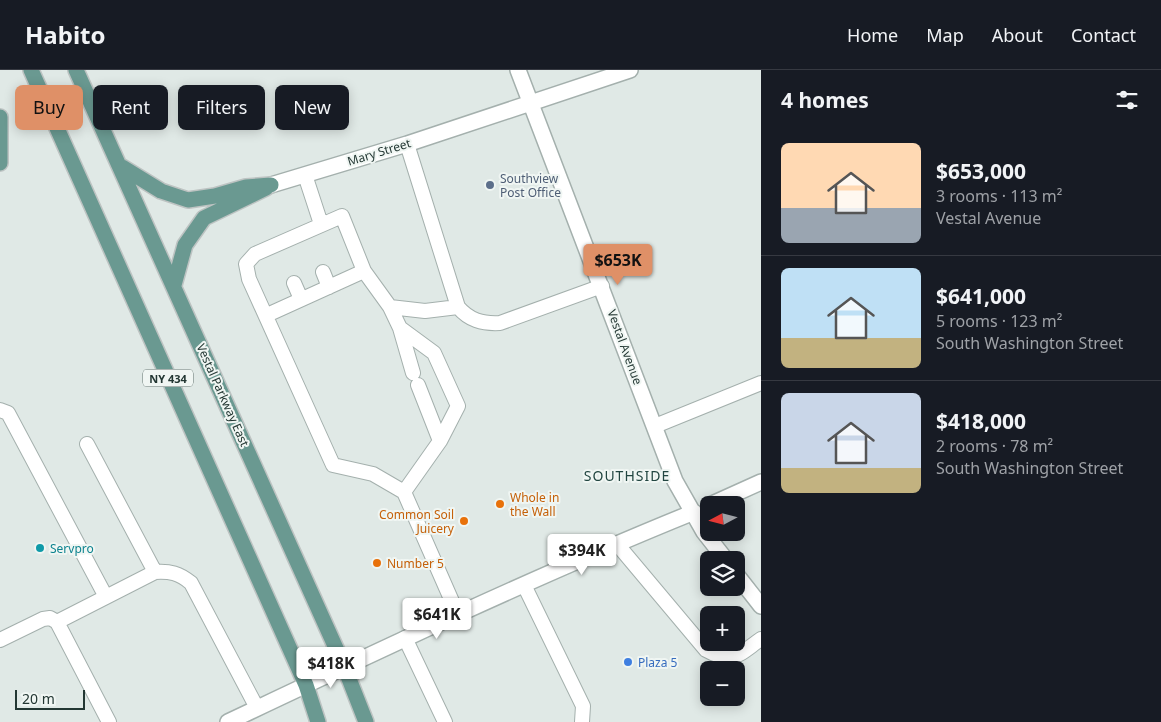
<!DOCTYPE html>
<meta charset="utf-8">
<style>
body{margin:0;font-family:"Noto Sans",sans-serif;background:#242831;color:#f1f3f6;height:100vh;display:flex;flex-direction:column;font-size:19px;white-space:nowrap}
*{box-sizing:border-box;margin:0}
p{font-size:16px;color:#9ea1a6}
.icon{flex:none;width:28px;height:28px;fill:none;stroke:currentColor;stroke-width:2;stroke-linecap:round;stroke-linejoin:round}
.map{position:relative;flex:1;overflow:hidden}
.drawer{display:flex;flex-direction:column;background:#171b24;width:400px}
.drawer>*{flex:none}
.banner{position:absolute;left:15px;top:15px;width:475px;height:45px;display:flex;gap:10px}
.needle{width:32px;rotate:263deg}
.buttons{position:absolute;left:700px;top:426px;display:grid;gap:10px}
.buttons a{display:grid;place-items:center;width:45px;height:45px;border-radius:8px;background:#171b24;box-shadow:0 2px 12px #0003;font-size:25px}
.scale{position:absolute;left:15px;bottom:12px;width:70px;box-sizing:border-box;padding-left:5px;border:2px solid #233733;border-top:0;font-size:14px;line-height:18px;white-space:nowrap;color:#233733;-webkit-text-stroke:4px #f0f6f3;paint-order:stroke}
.price{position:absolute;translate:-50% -42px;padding:0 11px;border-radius:5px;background:#fff;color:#222;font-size:16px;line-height:32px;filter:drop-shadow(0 1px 2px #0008)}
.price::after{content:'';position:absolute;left:50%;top:30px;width:15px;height:11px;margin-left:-8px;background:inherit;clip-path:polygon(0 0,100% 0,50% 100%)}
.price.selected{background:#df9067;color:#111}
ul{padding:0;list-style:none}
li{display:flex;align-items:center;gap:15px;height:125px;padding:0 20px}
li+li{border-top:1px solid #363941}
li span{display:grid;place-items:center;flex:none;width:140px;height:100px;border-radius:8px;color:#555}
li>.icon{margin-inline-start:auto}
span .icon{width:60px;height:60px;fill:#fffc;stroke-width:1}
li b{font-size:21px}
h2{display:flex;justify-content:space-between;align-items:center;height:60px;padding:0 20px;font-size:21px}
.tag{padding:0 18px;border-radius:8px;background:#171b24;box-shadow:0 2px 12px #0003;font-size:18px;line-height:45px}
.tag.selected{background:#df9067;color:#111}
header{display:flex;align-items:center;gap:30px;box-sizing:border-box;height:70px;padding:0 25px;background:#171b24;border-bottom:1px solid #363941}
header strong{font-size:24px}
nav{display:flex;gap:28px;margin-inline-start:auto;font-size:18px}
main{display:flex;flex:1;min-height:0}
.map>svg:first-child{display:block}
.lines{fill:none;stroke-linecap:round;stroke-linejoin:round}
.service-casing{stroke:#a4b0ad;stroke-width:16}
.minor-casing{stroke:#a4b0ad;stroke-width:18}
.tertiary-casing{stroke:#a4b0ad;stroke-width:18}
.primary-casing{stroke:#bdc3c2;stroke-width:18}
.service{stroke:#fff;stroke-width:14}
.minor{stroke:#fff;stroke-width:15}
.tertiary{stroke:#fff;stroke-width:15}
.primary{stroke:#6a9991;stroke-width:15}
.service-dot{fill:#5c6f8a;stroke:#f0f6f3;stroke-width:2}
.food-dot{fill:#e8710a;stroke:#f0f6f3;stroke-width:2}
.culture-dot{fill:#0f9aa8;stroke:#f0f6f3;stroke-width:2}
.shop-dot{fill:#3f7fe0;stroke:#f0f6f3;stroke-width:2}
.labels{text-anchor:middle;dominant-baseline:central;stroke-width:4;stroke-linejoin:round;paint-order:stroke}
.shield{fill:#f0f6f3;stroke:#60706d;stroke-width:1}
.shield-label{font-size:11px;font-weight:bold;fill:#233733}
.street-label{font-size:12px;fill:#233733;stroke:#f0f6f3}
.service-label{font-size:12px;fill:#4e5e75;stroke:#f0f6f3;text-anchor:start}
.food-label{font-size:12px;fill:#c56008;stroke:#f0f6f3;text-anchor:start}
.culture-label{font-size:12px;fill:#0d838f;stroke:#f0f6f3;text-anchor:start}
.shop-label{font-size:12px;fill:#366cbe;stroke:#f0f6f3;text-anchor:start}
.neighbourhood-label{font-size:14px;letter-spacing:1px;fill:#224641;stroke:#f0f6f3}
</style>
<header>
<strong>Habito</strong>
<nav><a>Home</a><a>Map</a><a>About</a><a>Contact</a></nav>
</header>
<main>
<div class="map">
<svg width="761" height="652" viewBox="0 0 761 652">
<rect width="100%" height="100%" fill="#e0e9e6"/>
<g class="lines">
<defs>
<path id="service" d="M407 74 458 237C469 250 482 254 500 253L602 216
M305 105 321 154
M364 201 342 146 255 184 246 194 249 209 333 395 373 404 404 422 458 545
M323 202 329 217
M294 213 301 229
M390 237 425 241 458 237
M267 245 364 201 390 237 400 258 413 303
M400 258 434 283 458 336 440 371 404 422
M418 315 440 371
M0 340 8 343 106 527
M655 356 761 313
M87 374 155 502
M617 474 706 580C733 595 738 585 761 569
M524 515 583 636 582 652
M405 568 445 652
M0 570 43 549 50 548 57 552
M109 652 57 552 155 502C170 501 179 503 191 513L257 638"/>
<path id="minor" d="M271 115 407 74 630 0
M710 435 761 412"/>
<path id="tertiary" d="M518 0 675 411 704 462 726 490
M736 504 761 536
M228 652C382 579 536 506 694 442"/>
<path id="primary" d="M31 0 306 615 318 652
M76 0 344 596 366 652
M0 47V93
M122 97 161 121 188 130 215 126 246 117 271 115
M174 215 185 175 204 148 266 118"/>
</defs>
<use href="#service" class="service-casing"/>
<use href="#minor" class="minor-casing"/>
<use href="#tertiary" class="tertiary-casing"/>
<use href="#primary" class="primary-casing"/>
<use href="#service" class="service"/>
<use href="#minor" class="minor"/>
<use href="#tertiary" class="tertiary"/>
<use href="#primary" class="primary"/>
</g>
<circle class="service-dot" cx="490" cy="115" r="5"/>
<g class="food-dot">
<circle cx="500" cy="434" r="5"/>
<circle cx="464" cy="451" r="5"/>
<circle cx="377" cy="493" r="5"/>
</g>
<circle class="culture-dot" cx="40" cy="478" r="5"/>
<circle class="shop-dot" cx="628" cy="592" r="5"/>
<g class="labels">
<rect class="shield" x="143" y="299.5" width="50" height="17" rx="4"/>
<g class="shield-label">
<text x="168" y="308">NY 434</text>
</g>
<g class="street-label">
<text transform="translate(379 82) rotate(-17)">Mary Street</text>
<text transform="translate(625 277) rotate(70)">Vestal Avenue</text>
<text transform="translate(223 325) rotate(66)">Vestal Parkway East</text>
</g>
<g class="service-label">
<text x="500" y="108">Southview<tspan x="500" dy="14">Post Office</tspan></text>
</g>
<g class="food-label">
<text x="510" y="427">Whole in<tspan x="510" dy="14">the Wall</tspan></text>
<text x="454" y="444" text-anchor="end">Common Soil<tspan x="454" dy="14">Juicery</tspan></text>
<text x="387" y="493">Number 5</text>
</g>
<g class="culture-label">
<text x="50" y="478">Servpro</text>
</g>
<g class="shop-label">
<text x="638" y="592">Plaza 5</text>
</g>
<g class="neighbourhood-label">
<text x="627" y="405">SOUTHSIDE</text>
</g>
</g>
</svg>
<div class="buttons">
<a><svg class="needle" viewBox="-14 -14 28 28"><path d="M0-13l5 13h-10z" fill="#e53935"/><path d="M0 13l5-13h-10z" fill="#9ea1a6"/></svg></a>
<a><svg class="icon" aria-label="layers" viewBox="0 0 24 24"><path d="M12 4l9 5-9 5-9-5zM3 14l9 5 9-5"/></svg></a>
<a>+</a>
<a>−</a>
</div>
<div class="scale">20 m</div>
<b class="price selected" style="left:618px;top:216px">$653K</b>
<b class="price" style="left:582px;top:506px">$394K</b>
<b class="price" style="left:437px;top:570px">$641K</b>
<b class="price" style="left:331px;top:619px">$418K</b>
<div class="banner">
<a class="tag selected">Buy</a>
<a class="tag">Rent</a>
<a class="tag">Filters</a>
<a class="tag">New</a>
</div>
</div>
<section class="drawer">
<h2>4 homes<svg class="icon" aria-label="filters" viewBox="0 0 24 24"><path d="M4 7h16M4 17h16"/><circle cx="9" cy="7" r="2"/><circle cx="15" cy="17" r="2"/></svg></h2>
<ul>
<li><span style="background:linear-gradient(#ffd9b3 65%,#9aa5b1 0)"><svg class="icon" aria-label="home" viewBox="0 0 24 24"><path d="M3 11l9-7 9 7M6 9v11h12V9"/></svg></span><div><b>$653,000</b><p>3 rooms · 113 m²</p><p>Vestal Avenue</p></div></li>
<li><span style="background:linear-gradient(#bfe0f5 70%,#c2b280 0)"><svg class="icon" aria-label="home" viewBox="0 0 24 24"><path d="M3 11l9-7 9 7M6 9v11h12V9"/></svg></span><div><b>$641,000</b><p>5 rooms · 123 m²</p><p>South Washington Street</p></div></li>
<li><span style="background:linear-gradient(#c9d6e8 75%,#c2b280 0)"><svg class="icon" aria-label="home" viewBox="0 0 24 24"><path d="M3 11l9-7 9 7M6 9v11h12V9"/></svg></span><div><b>$418,000</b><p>2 rooms · 78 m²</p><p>South Washington Street</p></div></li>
</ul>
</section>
</main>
